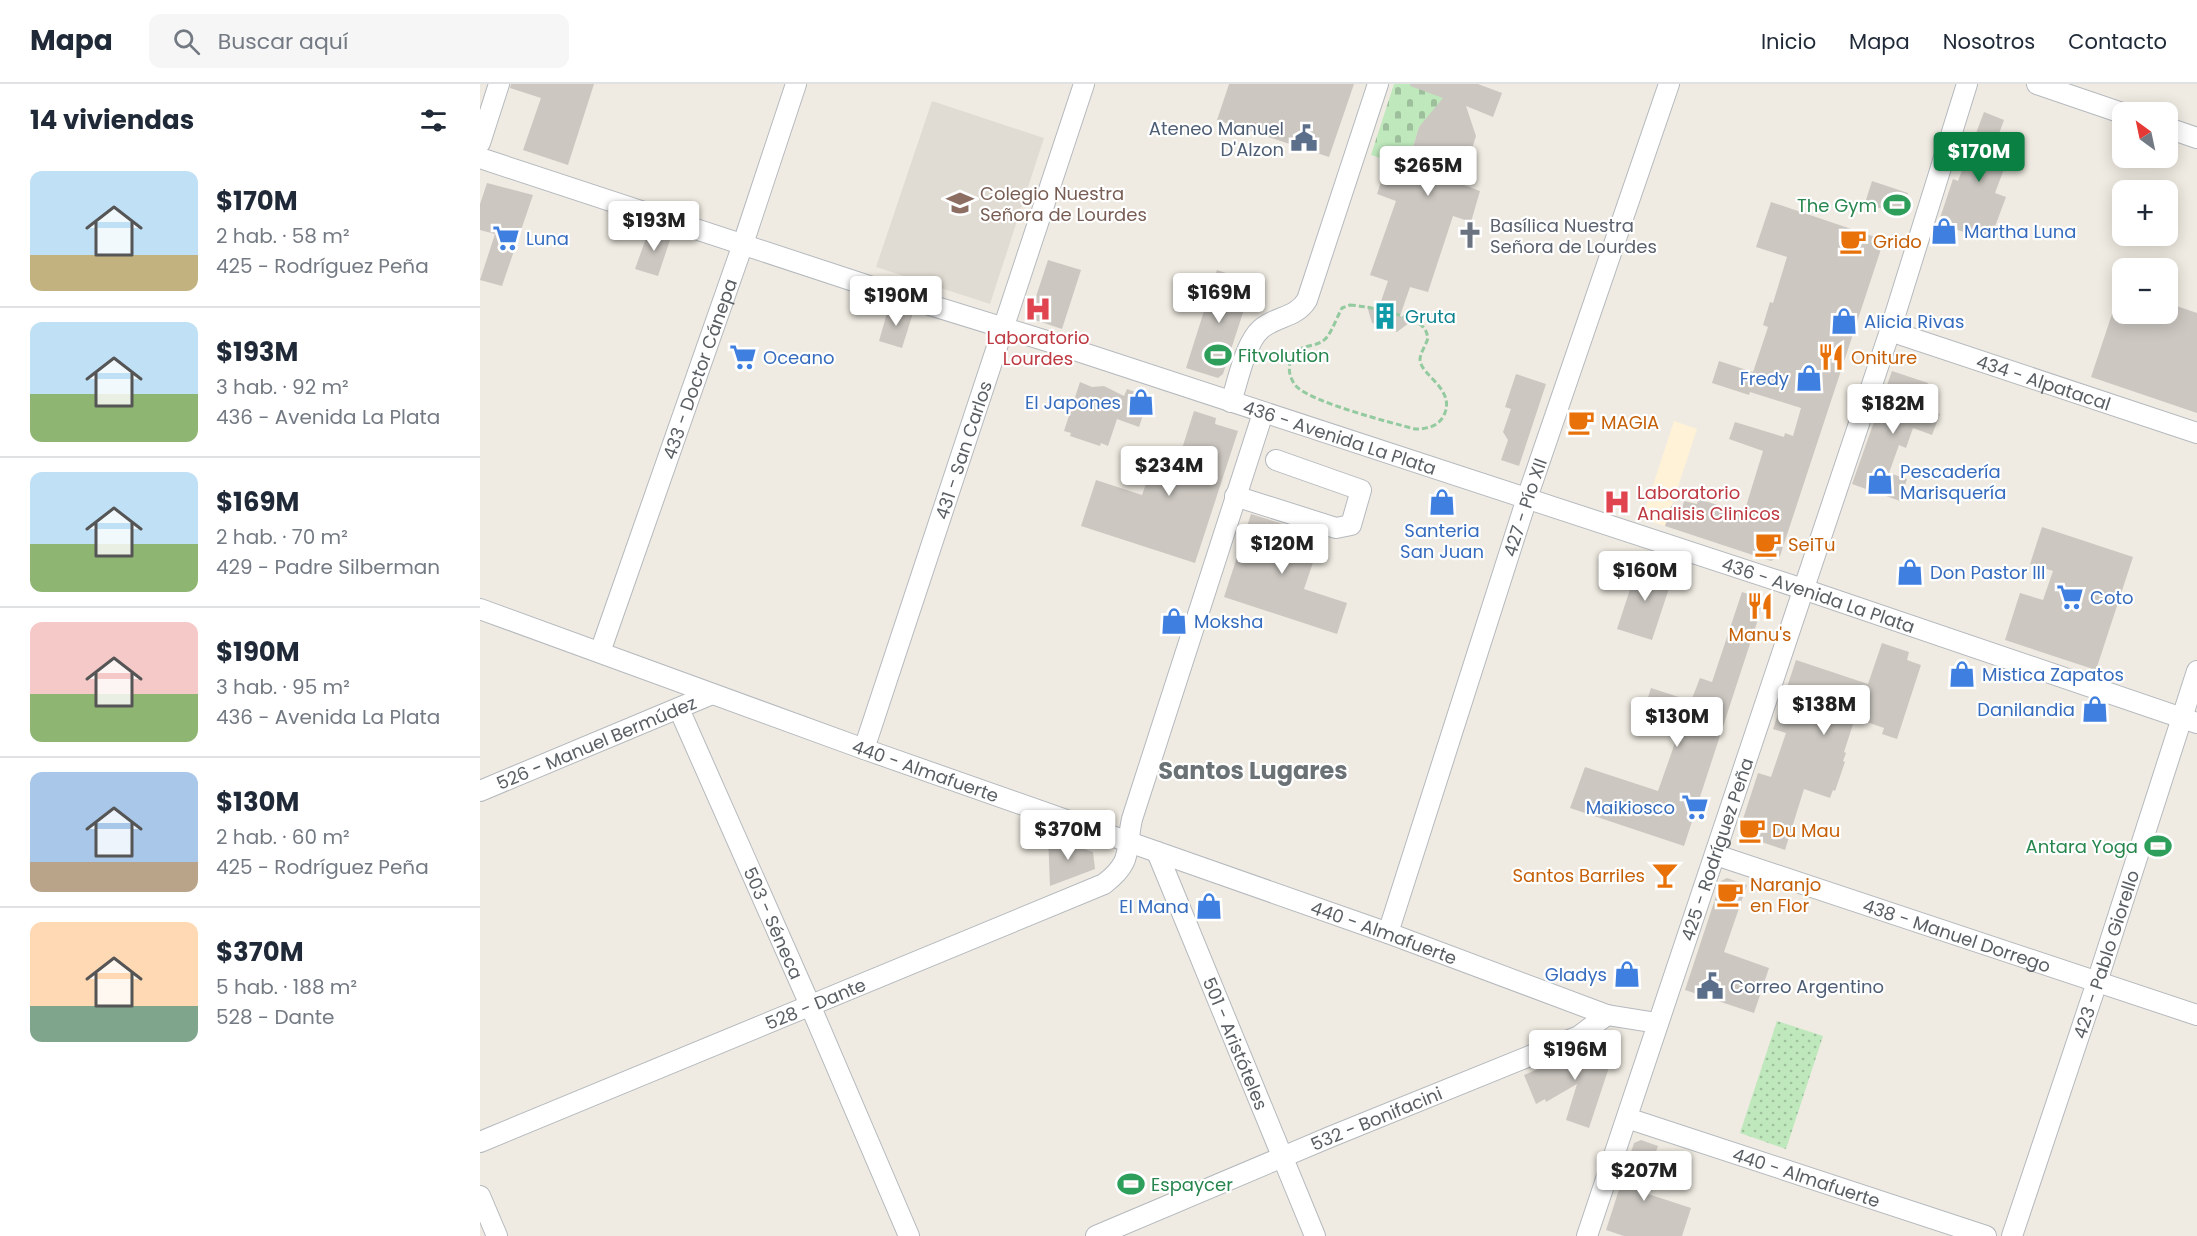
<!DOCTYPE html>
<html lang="es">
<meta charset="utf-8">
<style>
body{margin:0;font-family:Poppins,sans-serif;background:#f6f6f7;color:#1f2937;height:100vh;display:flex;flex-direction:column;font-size:22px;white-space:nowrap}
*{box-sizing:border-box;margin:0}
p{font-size:20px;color:#747a83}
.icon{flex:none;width:33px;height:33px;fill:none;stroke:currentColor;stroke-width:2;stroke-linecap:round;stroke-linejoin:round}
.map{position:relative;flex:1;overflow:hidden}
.side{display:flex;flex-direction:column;background:#fff;width:480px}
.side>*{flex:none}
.needle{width:39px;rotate:327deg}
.controls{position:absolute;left:1632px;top:18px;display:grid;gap:12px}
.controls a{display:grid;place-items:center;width:66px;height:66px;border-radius:12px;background:#fff;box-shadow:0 3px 15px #0003;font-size:30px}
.price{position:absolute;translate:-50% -51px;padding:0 14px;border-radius:6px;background:#fff;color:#222;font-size:20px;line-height:39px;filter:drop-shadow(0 2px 3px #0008)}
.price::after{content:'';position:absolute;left:50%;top:36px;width:18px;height:14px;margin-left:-9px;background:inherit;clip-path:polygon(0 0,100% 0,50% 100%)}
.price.selected{background:#0b8043;color:#fff}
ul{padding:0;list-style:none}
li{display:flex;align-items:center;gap:18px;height:150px;padding:0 30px}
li+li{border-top:2px solid #e0e1e3}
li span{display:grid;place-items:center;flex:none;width:168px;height:120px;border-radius:12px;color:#555}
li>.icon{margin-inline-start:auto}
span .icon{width:72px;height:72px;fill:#fffc;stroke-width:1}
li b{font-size:26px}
h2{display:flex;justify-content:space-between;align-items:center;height:72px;padding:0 30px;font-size:26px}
header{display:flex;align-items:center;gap:36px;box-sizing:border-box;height:84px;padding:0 30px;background:#fff;border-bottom:2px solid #e0e1e3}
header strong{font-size:28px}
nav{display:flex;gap:33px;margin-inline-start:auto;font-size:21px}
.search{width:420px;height:54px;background:#f6f6f7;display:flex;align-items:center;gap:15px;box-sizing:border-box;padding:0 21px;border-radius:12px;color:#747a83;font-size:22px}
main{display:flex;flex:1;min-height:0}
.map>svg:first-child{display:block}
.commercial{fill:#fff2d6}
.education{fill:#e1dcd3}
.grass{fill:url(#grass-dots)}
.cemetery{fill:url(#cemetery-stones)}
.building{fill:#ccc7c1}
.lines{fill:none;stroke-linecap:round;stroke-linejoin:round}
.minor-casing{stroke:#b5b9be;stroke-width:22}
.path{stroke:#94ca9f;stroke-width:3;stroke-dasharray:6 3;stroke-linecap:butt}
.minor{stroke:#fff;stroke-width:20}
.labels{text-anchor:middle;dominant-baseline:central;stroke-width:4.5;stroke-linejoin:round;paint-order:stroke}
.service-label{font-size:18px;fill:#4e5e75;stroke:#fff;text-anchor:end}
.education-label{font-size:18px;fill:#785e54;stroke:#fff;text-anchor:start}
.leisure-label{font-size:18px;fill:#27864d;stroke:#fff;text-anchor:end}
.worship-label{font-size:18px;fill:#5b616d;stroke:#fff;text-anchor:start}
.shop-label{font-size:18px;fill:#366cbe;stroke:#fff;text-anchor:start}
.food-label{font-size:18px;fill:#c56008;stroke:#fff;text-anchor:start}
.culture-label{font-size:18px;fill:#0d838f;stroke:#fff;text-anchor:start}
.health-label{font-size:18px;fill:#be3a42;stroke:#fff}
.street-label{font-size:18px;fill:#5a5f64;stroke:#fff}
.district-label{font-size:24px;font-weight:bold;fill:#6b7276;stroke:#fff}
</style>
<header>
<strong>Mapa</strong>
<div class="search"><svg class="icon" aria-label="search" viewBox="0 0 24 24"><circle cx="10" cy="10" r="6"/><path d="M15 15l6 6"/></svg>Buscar aquí</div>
<nav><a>Inicio</a><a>Mapa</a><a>Nosotros</a><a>Contacto</a></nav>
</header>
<main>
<section class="side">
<h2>14 viviendas<svg class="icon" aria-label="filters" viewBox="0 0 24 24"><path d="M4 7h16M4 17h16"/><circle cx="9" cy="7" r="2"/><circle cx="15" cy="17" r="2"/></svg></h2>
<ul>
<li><span style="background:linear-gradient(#bfe0f5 70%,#c2b280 0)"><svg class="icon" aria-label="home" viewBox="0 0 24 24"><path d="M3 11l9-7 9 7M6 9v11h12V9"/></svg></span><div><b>$170M</b><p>2 hab. · 58 m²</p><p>425 - Rodríguez Peña</p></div></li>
<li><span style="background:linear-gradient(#bfe0f5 60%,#8fb573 0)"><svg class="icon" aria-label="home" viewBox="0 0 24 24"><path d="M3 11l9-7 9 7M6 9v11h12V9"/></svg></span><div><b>$193M</b><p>3 hab. · 92 m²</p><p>436 - Avenida La Plata</p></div></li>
<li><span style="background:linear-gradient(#bfe0f5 60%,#8fb573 0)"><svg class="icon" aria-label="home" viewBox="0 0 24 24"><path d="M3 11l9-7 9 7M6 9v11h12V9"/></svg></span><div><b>$169M</b><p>2 hab. · 70 m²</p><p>429 - Padre Silberman</p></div></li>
<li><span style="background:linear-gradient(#f6c9c9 60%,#8fb573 0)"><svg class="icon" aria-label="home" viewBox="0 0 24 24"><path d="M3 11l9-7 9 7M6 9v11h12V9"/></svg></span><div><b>$190M</b><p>3 hab. · 95 m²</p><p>436 - Avenida La Plata</p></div></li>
<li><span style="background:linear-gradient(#a9c7e8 75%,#b9a48a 0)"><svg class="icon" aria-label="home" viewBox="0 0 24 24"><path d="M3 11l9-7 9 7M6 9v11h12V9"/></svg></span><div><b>$130M</b><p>2 hab. · 60 m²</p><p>425 - Rodríguez Peña</p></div></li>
<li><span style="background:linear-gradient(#ffd9b3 70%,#7fa58c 0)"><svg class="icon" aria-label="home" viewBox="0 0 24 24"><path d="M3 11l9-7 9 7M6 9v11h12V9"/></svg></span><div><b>$370M</b><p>5 hab. · 188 m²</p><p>528 - Dante</p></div></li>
</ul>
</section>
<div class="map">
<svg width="1717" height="1152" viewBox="0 0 1717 1152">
<defs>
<pattern id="grass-dots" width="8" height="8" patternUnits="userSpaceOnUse" patternTransform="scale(1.5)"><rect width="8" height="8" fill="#bfe8bc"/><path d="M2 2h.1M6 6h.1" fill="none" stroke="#9ebf9c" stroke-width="1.8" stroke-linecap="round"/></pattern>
<pattern id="cemetery-stones" width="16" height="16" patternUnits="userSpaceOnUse" patternTransform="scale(1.5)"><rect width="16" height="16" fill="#bfe8bc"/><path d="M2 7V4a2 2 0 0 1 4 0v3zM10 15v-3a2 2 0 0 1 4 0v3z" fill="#9ebf9c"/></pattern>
</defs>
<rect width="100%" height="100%" fill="#efebe2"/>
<path class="commercial" d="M1194 337 1217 345 1185 442 1162 435Z"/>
<path class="education" d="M452 17 564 54 510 220 396 183Z"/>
<path class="grass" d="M1297 937 1343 952 1306 1065 1260 1049Z"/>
<path class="cemetery" d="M914 0H952L967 15 939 43 927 83 891 71Z"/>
<path class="building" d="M31 0H114L88 81 43 66 61 14 30 4Z
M749 0H874L849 73 737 36Z
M930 0H998L1022 9 1013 33 986 22 996 52 981 100 1000 107 991 138 973 132 948 208 930 203 920 232 933 236 917 248 892 239 887 222 898 226 908 197 890 191 916 117 897 110 908 77 927 83 939 43 963 14 930 2Z
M1504 28 1524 36 1517 55 1533 61 1515 109 1526 113 1510 156 1458 140 1473 95 1478 97Z
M1392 97 1428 109 1420 131 1385 119Z
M7 99 53 111 22 202 0 196 15 150 0 146V120Z
M1291 118 1404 156 1300 472 1291 477 1185 442 1191 422 1202 425 1204 417 1217 420 1218 415 1264 429 1283 367 1249 355 1255 338 1304 353 1305 349 1313 352 1321 324 1270 308 1269 311 1232 299 1239 277 1273 288 1288 243 1283 241 1290 218 1293 219 1307 173 1276 163Z
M170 143 192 150 178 192 155 185Z
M568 176 601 186 582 245 549 234Z
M737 186 773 198 743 290 738 294 706 284Z
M1688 219 1717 229V329L1611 293 1632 230H1688Z
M409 222 433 229 422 264 399 257Z
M1412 287 1448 299 1439 323 1460 330 1452 351 1433 344 1426 364 1419 361 1409 389 1427 395 1420 417 1372 400Z
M1036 290 1066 300 1039 382 1021 376 1028 356 1023 348 1031 325 1025 323Z
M600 298 612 303 624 302 644 312 647 305 669 313 659 343 637 335 628 362 621 359 620 362 590 352 591 349 584 347Z
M714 327 736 334 735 340 758 347 715 479 601 442 616 396 662 411 670 389 692 396Z
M771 430 842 452 824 505 867 519 857 550 744 513Z
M1562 443 1653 473 1616 586 1525 556 1540 509 1563 516 1573 487 1550 480Z
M1158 481 1193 492 1172 556 1137 545Z
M1262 508 1279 514 1282 523 1204 762 1090 724 1105 683 1178 707 1202 639 1164 626 1171 604 1211 617 1220 594 1232 598Z
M1402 559 1429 568 1427 576 1441 581 1417 655 1402 650 1404 644 1375 634 1364 668 1366 669 1363 677 1365 678 1355 707 1353 706 1350 714 1324 705 1305 766 1267 753 1263 746 1266 737 1263 735 1278 689 1291 693 1306 649 1293 645 1316 576 1388 600Z
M568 752 613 768 615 785 570 802Z
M1247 794 1267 801 1244 868 1289 884 1274 929 1205 906 1241 797Z
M1123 958 1136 962 1109 1044 1086 1036 1097 1000 1066 1018 1065 1015 1056 1020 1044 991Z
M1161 1056 1178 1062 1162 1108 1211 1124 1202 1152H1144L1126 1146 1154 1059Z"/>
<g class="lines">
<defs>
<g id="minor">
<path d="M1557 0 1642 29"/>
<path d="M1688 44 1717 54"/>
<path d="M0 59 19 0"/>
<path id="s1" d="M0 74 398 205 570 258 1323 505 1717 639"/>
<path id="s2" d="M1410 247 1717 349"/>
<path d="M751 318C758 297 765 259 781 245 796 232 816 234 827 216L898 0"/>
<path d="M755 412 856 444 871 441 881 406 796 376"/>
<path id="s3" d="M0 525 384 665 908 849 1127 931 1177 939"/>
<path id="s4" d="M120 568 263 160 316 0"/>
<path id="s5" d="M199 625 330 921 429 1152"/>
<path id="s6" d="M384 665 604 0"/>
<path id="s7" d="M0 707 232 610"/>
<path id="s8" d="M677 768 835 1152"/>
<path id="s9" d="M1236 771 1717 931"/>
<path id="s10" d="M908 849 1047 414 1189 0"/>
<path id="s11" d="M1147 1034 1506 1152"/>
<path id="s12" d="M0 1058 624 800C654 777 645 766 652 735L783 329"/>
<path d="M0 1112 17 1152"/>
<path id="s13" d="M616 1152 850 1053 1099 952 1127 931"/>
<path id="s14" d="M1107 1152 1410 247 1487 0"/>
<path id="s15" d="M1532 1152 1617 898 1717 587"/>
</g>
</defs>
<use href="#minor" class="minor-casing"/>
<path class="path" d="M870 221C887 222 930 231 942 242 946 245 947 250 948 254 946 261 940 269 940 276 941 292 978 306 963 333 957 343 946 345 935 345 909 338 834 319 817 303 809 295 807 282 812 273 821 258 838 265 847 253 853 245 857 233 862 224Z
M909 229 912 220"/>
<use href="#minor" class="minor"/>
</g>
<defs>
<symbol id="civic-bare" viewBox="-9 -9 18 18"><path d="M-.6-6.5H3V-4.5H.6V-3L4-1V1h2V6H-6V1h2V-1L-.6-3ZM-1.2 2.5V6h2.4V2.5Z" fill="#5c6f8a" stroke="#fff" stroke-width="2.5" paint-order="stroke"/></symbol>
<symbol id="school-bare" viewBox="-9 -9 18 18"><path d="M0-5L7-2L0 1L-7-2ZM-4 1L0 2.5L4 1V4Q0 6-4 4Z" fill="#8d6e63" stroke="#fff" stroke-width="2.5" paint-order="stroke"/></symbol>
<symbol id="stadium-bare" viewBox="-9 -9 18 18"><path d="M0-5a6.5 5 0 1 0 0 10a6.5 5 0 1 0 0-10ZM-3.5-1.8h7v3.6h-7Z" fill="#2e9e5b" stroke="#fff" stroke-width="2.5" paint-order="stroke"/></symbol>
<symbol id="shop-bare" viewBox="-9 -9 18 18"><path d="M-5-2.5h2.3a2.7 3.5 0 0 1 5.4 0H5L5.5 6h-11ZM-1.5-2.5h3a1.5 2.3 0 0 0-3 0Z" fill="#3f7fe0" stroke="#fff" stroke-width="2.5" paint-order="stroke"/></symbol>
<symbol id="church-bare" viewBox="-9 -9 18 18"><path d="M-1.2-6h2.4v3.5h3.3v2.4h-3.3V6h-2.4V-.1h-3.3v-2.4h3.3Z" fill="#6b7280" stroke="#fff" stroke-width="2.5" paint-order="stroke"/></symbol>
<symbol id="supermarket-bare" viewBox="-9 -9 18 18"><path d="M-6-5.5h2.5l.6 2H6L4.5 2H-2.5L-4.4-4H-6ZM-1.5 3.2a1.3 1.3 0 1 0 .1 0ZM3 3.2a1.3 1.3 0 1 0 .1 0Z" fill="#3f7fe0" stroke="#fff" stroke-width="2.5" paint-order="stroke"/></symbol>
<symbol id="cafe-bare" viewBox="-9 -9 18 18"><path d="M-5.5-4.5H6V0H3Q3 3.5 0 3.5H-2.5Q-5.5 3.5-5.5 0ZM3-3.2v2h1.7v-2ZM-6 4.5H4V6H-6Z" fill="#e8710a" stroke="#fff" stroke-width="2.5" paint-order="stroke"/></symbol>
<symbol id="hospital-bare" viewBox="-9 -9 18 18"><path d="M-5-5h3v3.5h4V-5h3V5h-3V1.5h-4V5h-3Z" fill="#e0444e" stroke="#fff" stroke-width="2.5" paint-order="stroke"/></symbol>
<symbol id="building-bare" viewBox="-9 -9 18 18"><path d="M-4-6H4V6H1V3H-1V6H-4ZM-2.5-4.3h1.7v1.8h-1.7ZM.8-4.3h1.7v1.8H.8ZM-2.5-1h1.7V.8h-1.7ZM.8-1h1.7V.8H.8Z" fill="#0f9aa8" stroke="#fff" stroke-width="2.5" paint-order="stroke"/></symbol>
<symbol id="restaurant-bare" viewBox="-9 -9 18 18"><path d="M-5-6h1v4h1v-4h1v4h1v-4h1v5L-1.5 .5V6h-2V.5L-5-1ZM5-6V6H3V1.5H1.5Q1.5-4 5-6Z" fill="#e8710a" stroke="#fff" stroke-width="2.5" paint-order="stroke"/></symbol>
<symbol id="bar-bare" viewBox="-9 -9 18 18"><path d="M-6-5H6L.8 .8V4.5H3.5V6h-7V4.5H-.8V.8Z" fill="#e8710a" stroke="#fff" stroke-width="2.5" paint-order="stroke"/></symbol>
</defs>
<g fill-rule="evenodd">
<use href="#civic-bare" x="805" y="35" width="38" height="38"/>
<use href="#school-bare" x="461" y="100" width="38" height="38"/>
<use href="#stadium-bare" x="1398" y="102" width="38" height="38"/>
<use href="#shop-bare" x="1445" y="128" width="38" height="38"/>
<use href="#church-bare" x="971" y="132" width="38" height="38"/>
<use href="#supermarket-bare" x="7" y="135" width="38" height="38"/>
<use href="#cafe-bare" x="1354" y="138" width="38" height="38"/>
<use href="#hospital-bare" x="539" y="206" width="38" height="38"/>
<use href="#building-bare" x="886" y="213" width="38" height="38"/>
<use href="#shop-bare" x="1345" y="218" width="38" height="38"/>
<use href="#stadium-bare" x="719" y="252" width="38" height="38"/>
<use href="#supermarket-bare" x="244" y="254" width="38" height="38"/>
<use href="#restaurant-bare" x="1332" y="254" width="38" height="38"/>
<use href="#shop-bare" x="1310" y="275" width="38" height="38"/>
<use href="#shop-bare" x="642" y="299" width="38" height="38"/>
<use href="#cafe-bare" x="1082" y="319" width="38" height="38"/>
<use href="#shop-bare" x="1381" y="378" width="38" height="38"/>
<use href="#shop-bare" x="943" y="399" width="38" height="38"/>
<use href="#hospital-bare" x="1118" y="399" width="38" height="38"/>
<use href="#cafe-bare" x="1269" y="441" width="38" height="38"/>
<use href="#shop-bare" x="1411" y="469" width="38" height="38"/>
<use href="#supermarket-bare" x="1571" y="494" width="38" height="38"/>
<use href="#restaurant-bare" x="1261" y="503" width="38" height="38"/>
<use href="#shop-bare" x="675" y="518" width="38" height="38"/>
<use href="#shop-bare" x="1463" y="571" width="38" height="38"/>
<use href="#shop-bare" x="1596" y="606" width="38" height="38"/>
<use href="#supermarket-bare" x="1196" y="704" width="38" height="38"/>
<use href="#cafe-bare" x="1253" y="727" width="38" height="38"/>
<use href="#stadium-bare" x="1659" y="743" width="38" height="38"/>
<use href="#bar-bare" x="1166" y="772" width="38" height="38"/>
<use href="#cafe-bare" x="1231" y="791" width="38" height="38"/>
<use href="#shop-bare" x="710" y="803" width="38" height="38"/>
<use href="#shop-bare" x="1128" y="871" width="38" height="38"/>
<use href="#civic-bare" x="1211" y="883" width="38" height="38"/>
<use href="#stadium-bare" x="632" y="1081" width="38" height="38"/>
</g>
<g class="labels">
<g class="service-label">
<text x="804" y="44">Ateneo Manuel<tspan x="804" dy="21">D'Alzon</tspan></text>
<text x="1250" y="902" text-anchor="start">Correo Argentino</text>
</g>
<g class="education-label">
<text x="500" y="109">Colegio Nuestra<tspan x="500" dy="21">Señora de Lourdes</tspan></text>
</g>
<g class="leisure-label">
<text x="1397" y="121">The Gym</text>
<text x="758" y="271" text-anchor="start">Fitvolution</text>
<text x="1658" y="762">Antara Yoga</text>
<text x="671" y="1100" text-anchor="start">Espaycer</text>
</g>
<g class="worship-label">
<text x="1010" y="141">Basílica Nuestra<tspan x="1010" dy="21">Señora de Lourdes</tspan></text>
</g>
<g class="shop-label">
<text x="1484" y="147">Martha Luna</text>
<text x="46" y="154">Luna</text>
<text x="1384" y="237">Alicia Rivas</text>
<text x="283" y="273">Oceano</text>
<text x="1309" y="294" text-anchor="end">Fredy</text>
<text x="641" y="318" text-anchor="end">El Japones</text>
<text x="1420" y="387">Pescadería<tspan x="1420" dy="21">Marisquería</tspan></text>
<text x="962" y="446" text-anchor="middle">Santeria<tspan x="962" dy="21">San Juan</tspan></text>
<text x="1450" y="488">Don Pastor III</text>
<text x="1610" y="513">Coto</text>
<text x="714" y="537">Moksha</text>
<text x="1502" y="590">Mistica Zapatos</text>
<text x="1595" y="625" text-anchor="end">Danilandia</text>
<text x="1195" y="723" text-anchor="end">Maikiosco</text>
<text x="709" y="822" text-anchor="end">El Mana</text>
<text x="1127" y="890" text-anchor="end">Gladys</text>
</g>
<g class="food-label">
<text x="1393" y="157">Grido</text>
<text x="1371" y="273">Oniture</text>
<text x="1121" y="338">MAGIA</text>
<text x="1308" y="460">SeiTu</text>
<text x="1280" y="550" text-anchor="middle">Manu's</text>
<text x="1292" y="746">Du Mau</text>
<text x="1165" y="791" text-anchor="end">Santos Barriles</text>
<text x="1270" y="800">Naranjo<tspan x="1270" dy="21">en Flor</tspan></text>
</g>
<g class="culture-label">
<text x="925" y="232">Gruta</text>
</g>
<g class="health-label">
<text x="558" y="253">Laboratorio<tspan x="558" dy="21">Lourdes</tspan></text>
<text x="1157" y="408" text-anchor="start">Laboratorio<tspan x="1157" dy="21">Analisis Clinicos</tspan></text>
</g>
<g class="street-label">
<text stroke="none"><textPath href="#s4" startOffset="300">433 - Doctor Cánepa</textPath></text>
<text stroke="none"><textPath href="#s2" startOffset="162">434 - Alpatacal</textPath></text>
<text stroke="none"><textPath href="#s1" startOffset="904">436 - Avenida La Plata</textPath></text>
<text stroke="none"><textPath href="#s6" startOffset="315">431 - San Carlos</textPath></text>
<text stroke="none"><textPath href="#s10" startOffset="447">427 - Pío XII</textPath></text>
<text stroke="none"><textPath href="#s1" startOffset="1408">436 - Avenida La Plata</textPath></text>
<text stroke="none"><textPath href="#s7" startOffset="126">526 - Manuel Bermúdez</textPath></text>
<text stroke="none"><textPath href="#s3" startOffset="474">440 - Almafuerte</textPath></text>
<text stroke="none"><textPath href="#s14" startOffset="408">425 - Rodríguez Peña</textPath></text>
<text stroke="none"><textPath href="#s5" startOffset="234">503 - Séneca</textPath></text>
<text stroke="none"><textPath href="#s3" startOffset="960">440 - Almafuerte</textPath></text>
<text stroke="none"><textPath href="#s9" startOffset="254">438 - Manuel Dorrego</textPath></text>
<text stroke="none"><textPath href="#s15" startOffset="297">423 - Pablo Giorello</textPath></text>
<text stroke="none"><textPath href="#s12" startOffset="363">528 - Dante</textPath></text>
<text stroke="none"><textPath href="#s8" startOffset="207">501 - Aristóteles</textPath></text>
<text stroke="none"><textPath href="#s13" startOffset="304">532 - Bonifacini</textPath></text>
<text stroke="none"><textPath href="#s11" startOffset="189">440 - Almafuerte</textPath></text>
</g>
<g class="district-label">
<text x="773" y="686">Santos Lugares</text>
</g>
</g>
</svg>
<div class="controls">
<a><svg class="needle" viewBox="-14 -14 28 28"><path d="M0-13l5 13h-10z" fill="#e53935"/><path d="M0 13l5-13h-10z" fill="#747a83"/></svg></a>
<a>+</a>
<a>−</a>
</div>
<b class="price selected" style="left:1499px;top:99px">$170M</b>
<b class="price" style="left:948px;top:113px">$265M</b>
<b class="price" style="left:174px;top:168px">$193M</b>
<b class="price" style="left:739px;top:240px">$169M</b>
<b class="price" style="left:416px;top:243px">$190M</b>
<b class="price" style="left:1413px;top:351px">$182M</b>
<b class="price" style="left:689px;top:413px">$234M</b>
<b class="price" style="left:802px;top:491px">$120M</b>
<b class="price" style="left:1165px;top:518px">$160M</b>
<b class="price" style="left:1344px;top:652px">$138M</b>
<b class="price" style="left:1197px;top:664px">$130M</b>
<b class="price" style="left:588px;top:777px">$370M</b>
<b class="price" style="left:1095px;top:997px">$196M</b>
<b class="price" style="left:1164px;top:1118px">$207M</b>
</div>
</main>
